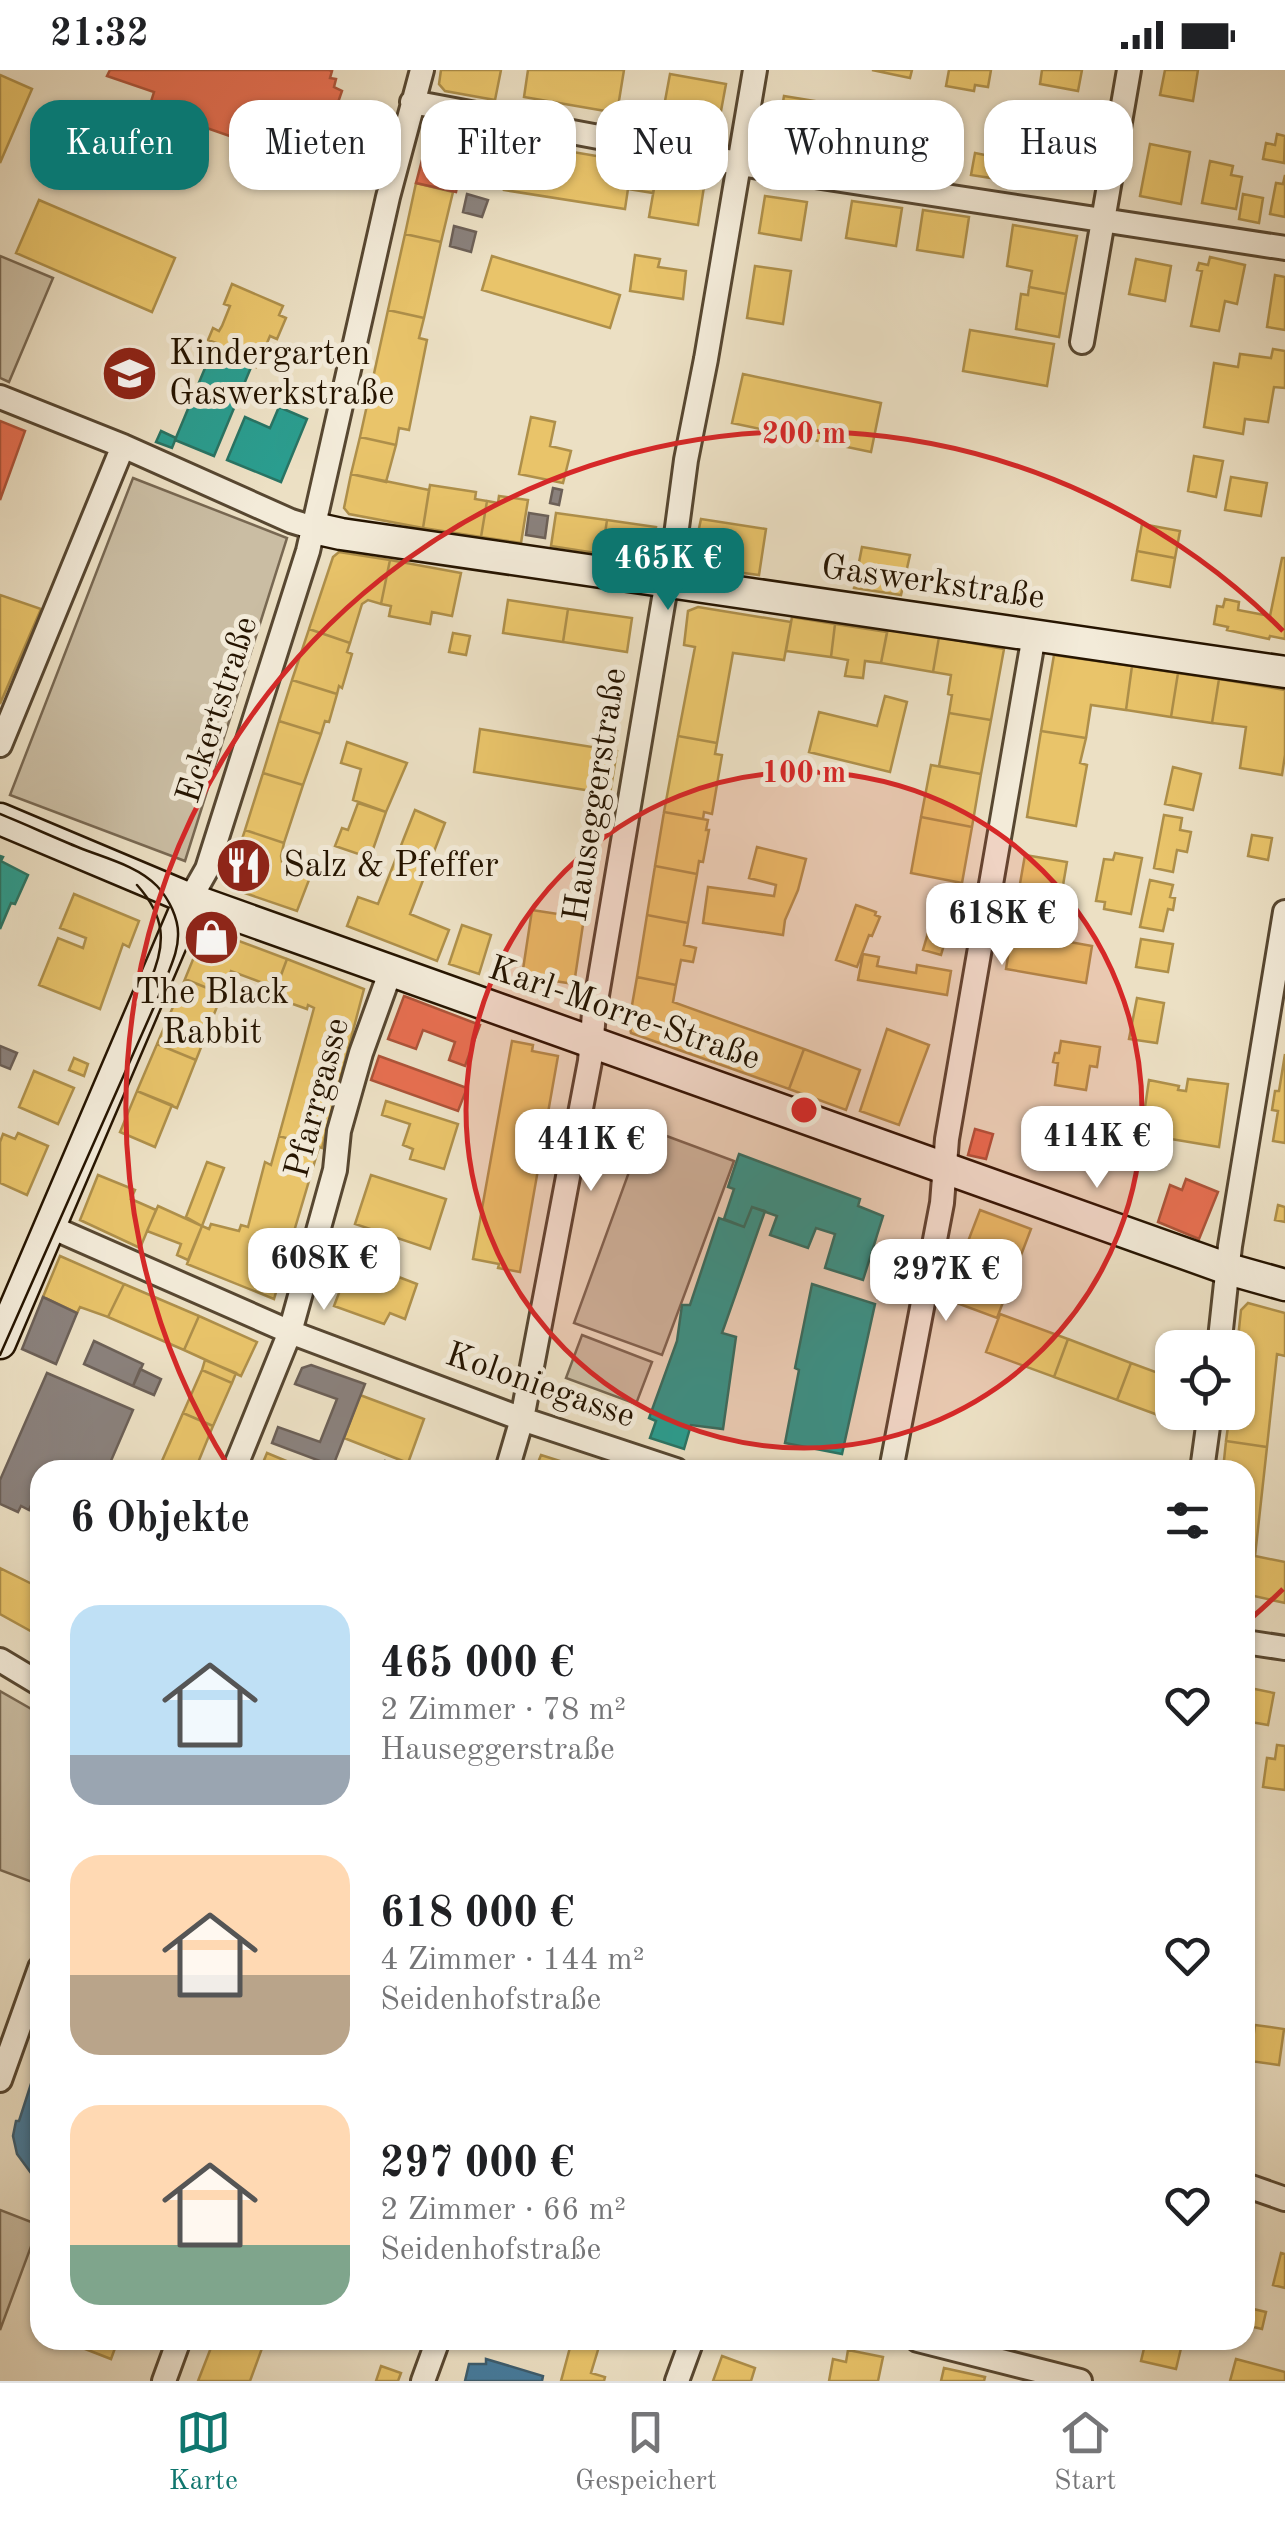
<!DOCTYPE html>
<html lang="de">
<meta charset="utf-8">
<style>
body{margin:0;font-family:"Old Standard TT",serif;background:#f6f6f6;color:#202124;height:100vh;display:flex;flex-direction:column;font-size:38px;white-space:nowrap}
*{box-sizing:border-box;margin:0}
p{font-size:32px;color:#757577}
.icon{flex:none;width:55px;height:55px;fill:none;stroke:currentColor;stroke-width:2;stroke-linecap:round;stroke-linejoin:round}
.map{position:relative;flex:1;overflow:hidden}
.side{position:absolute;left:30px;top:1390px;width:1225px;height:890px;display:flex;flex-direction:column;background:#fff;border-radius:30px;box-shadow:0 2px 8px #0004}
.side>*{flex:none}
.guide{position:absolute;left:30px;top:30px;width:1225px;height:90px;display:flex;gap:20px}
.buttons{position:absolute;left:1155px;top:1260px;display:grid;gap:20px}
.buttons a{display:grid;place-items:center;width:100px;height:100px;border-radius:20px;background:#fff;box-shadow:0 2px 8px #0004;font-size:50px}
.price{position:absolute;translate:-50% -85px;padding:0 22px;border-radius:20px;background:#fff;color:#222;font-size:32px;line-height:65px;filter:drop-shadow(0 2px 5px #0008)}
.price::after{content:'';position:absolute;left:50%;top:60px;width:30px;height:22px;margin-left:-15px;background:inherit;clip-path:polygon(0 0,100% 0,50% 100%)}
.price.active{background:#0f766e;color:#fff}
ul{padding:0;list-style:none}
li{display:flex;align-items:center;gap:30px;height:250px;padding:0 40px}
li span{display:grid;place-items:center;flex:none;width:280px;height:200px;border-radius:30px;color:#555}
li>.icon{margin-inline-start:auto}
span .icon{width:120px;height:120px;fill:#fffc;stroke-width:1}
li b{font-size:42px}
h2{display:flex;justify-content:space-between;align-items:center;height:120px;padding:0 40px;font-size:42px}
.tag{padding:0 35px;border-radius:30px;background:#fff;box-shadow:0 2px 8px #0004;font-size:35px;line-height:90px}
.tag.active{background:#0f766e;color:#fff}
.status{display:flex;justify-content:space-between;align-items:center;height:70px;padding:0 50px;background:#fff;direction:ltr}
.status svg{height:28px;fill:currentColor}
.tabs{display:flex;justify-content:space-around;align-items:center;height:140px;border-top:2px solid #e0e0e0;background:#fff;font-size:28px;color:#757577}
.tabs a{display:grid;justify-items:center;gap:5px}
.tabs .active{color:#0f766e}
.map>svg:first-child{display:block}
.green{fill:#cabda3;stroke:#786852;stroke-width:2.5}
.homes{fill:#e9c46a;stroke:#ae8f4a;stroke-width:2.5}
.shops{fill:#e76f51;stroke:#ad5439;stroke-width:2.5}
.schools{fill:#2a9d8f;stroke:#287464;stroke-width:2.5}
.public{fill:#457b9d;stroke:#3b5c6e;stroke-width:2.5}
.industry{fill:#8a817c;stroke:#6c6057;stroke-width:2.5}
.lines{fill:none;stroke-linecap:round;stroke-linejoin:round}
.street-casing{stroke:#574731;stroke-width:28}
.secondary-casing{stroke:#251400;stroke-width:35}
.street{stroke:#f3ebd9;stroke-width:22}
.secondary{stroke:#f3ebd9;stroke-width:30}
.tram{stroke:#251400;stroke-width:2.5}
.ring{fill:none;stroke:#d62828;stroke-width:5}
.labels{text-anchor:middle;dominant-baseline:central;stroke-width:10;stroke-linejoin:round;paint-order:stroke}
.poi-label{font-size:35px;fill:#251400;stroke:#f3ebd9;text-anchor:start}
.street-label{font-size:35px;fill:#251400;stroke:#f3ebd9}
.centre{fill:#d62828;stroke:#f3ebd9;stroke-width:5}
.ring-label{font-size:30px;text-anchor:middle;font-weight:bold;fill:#d62828;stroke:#f3ebd9;stroke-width:10;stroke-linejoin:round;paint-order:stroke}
</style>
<div class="status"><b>21:32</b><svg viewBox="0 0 49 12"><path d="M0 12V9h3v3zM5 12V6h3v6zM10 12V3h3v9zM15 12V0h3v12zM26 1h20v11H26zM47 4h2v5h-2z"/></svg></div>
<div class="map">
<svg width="1285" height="2311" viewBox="0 0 1285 2311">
<rect width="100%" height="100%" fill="#ece0c4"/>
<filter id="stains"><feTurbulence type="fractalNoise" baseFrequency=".002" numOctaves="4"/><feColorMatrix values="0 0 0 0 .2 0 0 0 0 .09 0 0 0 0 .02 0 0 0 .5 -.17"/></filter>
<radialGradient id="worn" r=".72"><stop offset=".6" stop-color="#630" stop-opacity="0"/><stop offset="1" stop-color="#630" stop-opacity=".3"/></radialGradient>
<path class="green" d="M0 186 53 208 9 312 0 308Z
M133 408 287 468 185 791 10 725Z
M645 1058 734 1091 662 1285 574 1253Z
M582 1265 652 1292 636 1334 566 1308Z
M0 1621 40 1644V1815L0 1800Z
M0 2140 39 2155 0 2260Z"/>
<path class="homes" d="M441 0H501L495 30 445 21 439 14Z
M528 0H624L617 43 524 27Z
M872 0H912L910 8Z
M949 0H991L988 17 975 15 974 21 946 16Z
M1042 0H1082L1078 21 1040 14Z
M1165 0H1198L1193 31 1160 25Z
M670 4 726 14 716 68 660 58Z
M0 5 32 19 0 93Z
M784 26 821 32 818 52 832 54 827 88 775 80Z
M854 42 868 45 864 72 850 69Z
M1277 64 1285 66 1284 93 1263 89 1266 73 1275 75Z
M514 72 632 92 625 139 504 120Z
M1051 74 1088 81 1081 117 1044 111Z
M1150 74 1190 82 1181 134 1140 126Z
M975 83 995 87 991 108 971 105Z
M1210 91 1233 96 1231 105 1242 107 1236 139 1202 133Z
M632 92 658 96 653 123 628 119Z
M658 96 706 104 698 155 649 147Z
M1285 105V147L1270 144 1276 113 1283 114Z
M416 113 453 122 441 172 405 164Z
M1243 124 1263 128 1259 153 1239 149Z
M765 126 807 132 801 170 759 163Z
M39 130 175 188 152 242 16 183Z
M852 131 902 138 896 176 846 168Z
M923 140 969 147 963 187 917 180Z
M1013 155 1077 166 1066 224 1029 217 1032 201 1007 196Z
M405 164 441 172 424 248 388 240Z
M635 185 660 189 658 197 686 201 683 229 630 221Z
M492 186 620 225 610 258 482 220Z
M1210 187 1245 195 1237 234 1225 231 1219 261 1191 256 1202 201 1197 200 1199 193 1208 195Z
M1136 189 1171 196 1165 231 1129 224Z
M755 196 791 201 783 254 747 248Z
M1275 205 1285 207V260L1267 257Z
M232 214 283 236 279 245 286 248 277 269 270 266 267 273 273 275 265 294 258 292 256 297 213 279 216 273 208 270 213 258 219 261 222 256 230 236 224 234Z
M1029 217 1066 224 1059 267 1016 259 1021 224 1028 225Z
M388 240 424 248 419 268 427 270 409 360 399 358 396 375 360 367Z
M970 260 1054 274 1047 316 963 301Z
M1273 279 1285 281V318L1274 317 1268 352 1245 349 1243 364 1204 357 1214 293 1238 297 1240 284 1271 288Z
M743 304 881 333 871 382 732 353Z
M531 347 555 352 550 376 571 381 563 413 519 404Z
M360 367 396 375 386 412 351 404Z
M1194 386 1223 391 1216 427 1188 421Z
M351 404 429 420 423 458 349 444 344 438Z
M1231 407 1267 413 1261 446 1225 440Z
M430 415 476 422 475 429 487 431 481 467 423 458Z
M499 426 528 430 521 473 481 467 487 431 498 433Z
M556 443 607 450 602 484 551 476Z
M701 449 766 459 759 505 691 496Z
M607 450 656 457 651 490 602 484Z
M1142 454 1180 461 1175 488 1137 481Z
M862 477 910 485 901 525 854 518Z
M1137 481 1175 488 1170 517 1132 510Z
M339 482 390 490 381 534 368 530 362 534 350 573 309 559 333 487Z
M1282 488H1285V569L1270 566 1269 569 1227 560 1228 557 1214 554 1217 536 1223 537 1225 529 1239 532 1238 540 1270 546Z
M390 490 461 503 452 546 432 542 430 554 389 546 391 536 381 534Z
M0 525 41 539 0 634Z
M508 530 568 539 563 572 503 563Z
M698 537 791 552 784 590 733 583 717 673 678 666 695 577 684 575 688 541Z
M568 539 632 548 627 582 563 572Z
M792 547 835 554 831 587 786 581Z
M835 554 887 562 881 593 865 591 863 608 845 606 848 590 831 587Z
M888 558 939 567 933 602 881 593Z
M309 559 350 573 347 582 352 584 342 618 339 616 337 624 292 610Z
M453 563 470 566 466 585 449 582Z
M939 567 1004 579 991 650 949 643 952 625 948 624 951 605 933 602Z
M1054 585 1132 596 1126 640 1091 635 1086 668 1041 661Z
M1132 596 1178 603 1171 647 1126 640Z
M1178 603 1219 609 1212 653 1171 647Z
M1219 609 1285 620V685L1282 705 1240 698 1246 657 1212 653Z
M292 610 337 624 329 652 325 651 321 664 279 651Z
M885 626 907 632 890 702 809 682 819 642 877 656Z
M949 643 991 650 981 704 939 696Z
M279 651 321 664 303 715 263 703Z
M480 659 617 681 610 724 474 702Z
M1041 661 1086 668 1080 693 1087 695 1076 756 1027 747Z
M678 666 717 673 715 684 722 685 712 744 704 742 703 749 664 742Z
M347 672 407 693 386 742 353 730 361 699 341 693Z
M931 695 981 704 972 757 921 747Z
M1173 697 1201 704 1193 740 1165 734Z
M263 703 303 715 284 773 245 760Z
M358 733 386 742 370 788 335 776 342 758 348 760Z
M415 740 445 753 410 844 449 860 437 891 347 856 358 827 378 834Z
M664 742 708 750 706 760H709L703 792 699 791 697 804 655 796Z
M1164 745 1182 748 1180 760 1191 762 1187 782 1177 780 1173 802 1154 798Z
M921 747 972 757 962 813 911 803Z
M245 760 284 773 281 786 282 792 312 802 297 841 233 819 229 808Z
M1252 765 1272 768 1268 790 1248 786Z
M757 777 806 789 798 820 785 850 783 865 703 853 708 817 774 826 776 815 749 808Z
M1115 783 1142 788 1131 844 1104 839 1105 832 1096 831 1104 789 1113 790Z
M1025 785 1067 792 1056 856 1014 848Z
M655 796 697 804 688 853 647 845Z
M1150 810 1173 815 1170 827 1175 828 1173 840 1168 839 1163 861 1140 857Z
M74 824 139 851 129 877 123 874 100 939 39 915 58 868 83 878 86 868 60 858Z
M856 835 876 842 875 845 880 847 872 866 869 865 857 897 836 890Z
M532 840 584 848 574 914 522 906Z
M647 845 688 853 684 875 696 878 693 892 681 890 676 915 637 907Z
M1032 852 1045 854 1042 867 1092 876 1086 913 1006 899 1012 862 1030 865Z
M462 855 491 865 479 904 449 894Z
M930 856 948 861 941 885 923 880Z
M212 861 287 889 276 918 231 901 222 924 185 909 203 865Z
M1141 869 1173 874 1168 902 1136 897Z
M863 884 879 887 877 896 916 903 917 895 951 901 947 925 858 910Z
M287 889 364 919 322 1078 279 1066 314 938 308 935 307 939 273 927Z
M637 907 676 915 673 932 804 979 789 1019 631 963 629 952Z
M185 909 222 924 196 990 157 974Z
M1137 928 1164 933 1157 973 1129 969Z
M887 959 929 975 899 1055 860 1041Z
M512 971 533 975 532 981 558 986 520 1202 498 1198 499 1194 473 1189Z
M1061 971 1100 977 1097 997 1090 996 1086 1020 1055 1015 1058 993 1053 992 1055 983H1059Z
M157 974 196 990 177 1038 137 1021Z
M804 979 860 1000 846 1040 789 1019Z
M1285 984V1073L1273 1071 1278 1041 1272 1040 1275 1021H1279Z
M74 988 88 994 84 1006 69 1000Z
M34 1001 74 1018 58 1054 19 1037Z
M1188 1009 1228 1014 1219 1077 1141 1064 1149 1010 1179 1016 1178 1020 1186 1021Z
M137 1021 172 1035 155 1077 120 1062Z
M386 1031 458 1054 444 1099 410 1089 413 1079 403 1075 410 1054 382 1045Z
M18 1063 48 1076 27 1125 0 1113V1072L3 1064 15 1069Z
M279 1066 319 1077 274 1229 187 1194 202 1156 209 1159 211 1154 239 1161 241 1155 248 1157 265 1092 271 1095Z
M207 1092 224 1098 202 1156 186 1147Z
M98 1105 135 1120 131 1129 156 1140 140 1178 80 1150Z
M371 1105 446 1129 430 1179 355 1154Z
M1278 1135 1285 1137V1152L1275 1150Z
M158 1136 202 1156 188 1190 177 1185 181 1174 147 1161Z
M980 1140 1031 1159 997 1248 946 1229Z
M60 1186 124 1214 108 1247 80 1237 77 1243 43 1227Z
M352 1189 377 1198 374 1205 394 1212 396 1206 417 1214 405 1249 390 1243 384 1254 334 1236Z
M124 1214 199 1246 184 1280 108 1247Z
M1248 1233 1285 1243V1286L1277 1284 1267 1377 1226 1371 1230 1342H1238L1237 1278 1241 1240Z
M1000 1244 1068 1269 1054 1307 986 1282Z
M199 1246 257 1272 241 1306 184 1280Z
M1068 1269 1131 1293 1117 1330 1054 1307Z
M205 1290 236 1303 232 1313 202 1300Z
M1131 1293 1172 1308V1342H1180L1177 1352 1117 1330Z
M202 1300 232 1313 213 1356 183 1343Z
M360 1325 424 1349 408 1393 344 1368Z
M183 1343 213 1356 195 1400H158Z
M1226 1371 1267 1377 1255 1486 1285 1492V1533L1245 1524V1400H1223Z
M267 1383 308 1400H260Z
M541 1385 588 1400H535Z
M0 1498 40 1518V1555L36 1564 0 1544Z
M1245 1617 1274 1623 1268 1655 1245 1651Z
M1277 1675 1285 1676V1720L1263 1717 1267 1688 1275 1689Z
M1255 1955 1284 1959 1279 1995 1250 1991Z
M1281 2183 1285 2184V2218L1273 2215Z
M1245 2237 1266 2242 1262 2259 1245 2255Z
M62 2270H118L111 2289Z
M214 2270H265L250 2311H198Z
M572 2270H601L591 2303 605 2307 604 2311H561Z
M1146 2270H1183L1176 2299 1141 2291Z
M848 2280 883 2287 878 2311H829L833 2289 846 2292Z
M722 2286 755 2298 751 2311H713Z
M1236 2289 1285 2302V2311H1230Z
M381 2296 401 2303 398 2311H376Z
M944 2298 985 2307 984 2311H941Z"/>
<path class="shops" d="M110 0H329L332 1 330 8 336 9 334 17 342 21 316 96 149 38 154 22 107 6Z
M437 62 487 72 480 106 460 102 456 122 416 113 427 71Z
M0 351 25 361 0 430Z
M404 926 480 955 465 996 449 990 455 972 423 960 416 979 388 969Z
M379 986 467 1018 458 1041 371 1010Z
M975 1059 993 1064 986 1089 968 1085Z
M1186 1109 1218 1122 1199 1169 1158 1152 1170 1115 1182 1120Z"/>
<path class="schools" d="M213 279 252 295 214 386 175 370Z
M279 337 307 349 281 412 227 390 245 347 270 358Z
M161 361 176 368 172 378 156 372Z
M0 786 3 787 1 791 28 805 15 834 11 833 0 859Z
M739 1084 860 1129 858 1136 883 1146 863 1210 825 1198 835 1164 816 1158 808 1178 770 1165 777 1146 752 1137 744 1157 724 1149 734 1119 728 1117Z
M752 1137 765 1141 722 1263 736 1267 723 1359 691 1355 684 1379 650 1368 656 1351 649 1348 677 1271 682 1235H690L719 1148 744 1157Z
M812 1214 875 1234 842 1384 785 1373 799 1300 795 1298Z"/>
<path class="public" d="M40 1986V2111L34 2107 17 2084 13 2066 16 2051H19Z
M486 2289 543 2306 542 2311H465L469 2294H486Z"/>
<path class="industry" d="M467 124 488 130 482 147 463 142Z
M454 156 476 162 471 182 450 176Z
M553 418 562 420 559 435 550 433Z
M529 443 548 446 545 468 526 465Z
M0 976 17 983 10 999 0 995Z
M43 1227 77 1243 56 1294 22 1279Z
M94 1271 143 1294 133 1316 84 1294Z
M311 1295 365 1314 333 1396 272 1373 278 1357 320 1372 337 1329 295 1314 302 1298Z
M140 1299 161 1309 154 1325 133 1316Z
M47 1303 133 1340 107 1400H40V1415L29 1440 21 1436 18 1442 0 1434V1410Z
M385 1391 409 1400H381Z"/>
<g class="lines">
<defs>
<path id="street" d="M412 32 769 99 1285 178
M1082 272 1129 0
M0 327 123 376 291 451 314 458
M0 675 123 376
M190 829 207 799 308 481 388 127 422 0
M51 1157 290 1262 522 1349 676 1400
M1219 1278 1230 1176 1285 842
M234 1400 290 1262 335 1100 339 1061 361 983 391 900
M507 1400 522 1349 590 991 594 943 664 528 672 495 686 390 706 289 755 0
M891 1400 942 1133 947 1069 1034 565
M1202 1400 1210 1342
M1245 1572 1285 1578
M0 1590 40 1614
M0 2010 40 1898
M1245 2115 1285 2129
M918 2270 1080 2311
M164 2311 179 2270
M423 2311 438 2270
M677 2311 692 2270"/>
<path id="secondary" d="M314 458 341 464 1285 602
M0 749 190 829 1228 1199 1285 1215
M0 1273 190 829"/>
</defs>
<use href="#street" class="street-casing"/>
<use href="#secondary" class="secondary-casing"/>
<use href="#street" class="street"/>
<use href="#secondary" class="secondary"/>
<path class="tram" d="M0 744C27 755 53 767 80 778 105 788 138 796 157 816 169 829 179 849 178 866 178 882 170 897 165 912L0 1285
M137 815C165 846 167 873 150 911"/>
</g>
<circle cx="804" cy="1040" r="338" fill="#d62828" fill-opacity=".12"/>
<g class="ring">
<circle cx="804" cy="1040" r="338"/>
<path d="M1283 1519A677 677 0 0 1 1248 1551M230 1399A677 677 0 0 1 1283 561"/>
</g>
<defs>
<symbol id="school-disc" viewBox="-11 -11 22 22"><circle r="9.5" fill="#8f2418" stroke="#f3ebd9"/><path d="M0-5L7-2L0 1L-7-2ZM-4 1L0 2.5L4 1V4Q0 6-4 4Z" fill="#fff"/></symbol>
<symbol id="restaurant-disc" viewBox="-11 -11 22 22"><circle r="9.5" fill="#8f2418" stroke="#f3ebd9"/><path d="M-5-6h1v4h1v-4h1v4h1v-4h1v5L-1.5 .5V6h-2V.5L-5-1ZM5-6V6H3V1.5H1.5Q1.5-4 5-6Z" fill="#fff"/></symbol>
<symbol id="shop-disc" viewBox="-11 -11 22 22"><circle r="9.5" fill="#8f2418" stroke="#f3ebd9"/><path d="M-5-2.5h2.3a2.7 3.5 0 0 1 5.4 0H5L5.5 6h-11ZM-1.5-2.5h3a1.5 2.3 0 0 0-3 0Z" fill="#fff"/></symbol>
</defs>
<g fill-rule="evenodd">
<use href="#school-disc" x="98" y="272" width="63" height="63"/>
<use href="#restaurant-disc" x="212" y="764" width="63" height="63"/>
<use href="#shop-disc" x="180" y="836" width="63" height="63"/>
</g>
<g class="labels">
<g class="poi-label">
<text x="169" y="284">Kindergarten<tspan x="169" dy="40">Gaswerkstraße</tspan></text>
<text x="283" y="796">Salz &amp; Pfeffer</text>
<text x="212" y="923" text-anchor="middle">The Black<tspan x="212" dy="40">Rabbit</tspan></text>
</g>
<g class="street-label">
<text transform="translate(933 513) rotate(8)">Gaswerkstraße</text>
<text transform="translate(218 640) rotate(-72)">Eckertstraße</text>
<text transform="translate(596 725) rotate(-81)">Hauseggerstraße</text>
<text transform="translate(624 944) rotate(19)">Karl-Morre-Straße</text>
<text transform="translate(318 1028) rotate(-75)">Pfarrgasse</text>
<text transform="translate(540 1316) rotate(19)">Koloniegasse</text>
</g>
</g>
<circle cx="804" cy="1040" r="15" class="centre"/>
<g class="ring-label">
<text x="804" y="373">200 m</text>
<text x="804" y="712">100 m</text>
</g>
<rect width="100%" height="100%" filter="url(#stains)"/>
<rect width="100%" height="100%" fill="url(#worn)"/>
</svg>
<div class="buttons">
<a><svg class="icon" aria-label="locate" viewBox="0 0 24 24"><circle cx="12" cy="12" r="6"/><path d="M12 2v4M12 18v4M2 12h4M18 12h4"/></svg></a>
</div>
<b class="price active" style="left:668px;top:543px">465K €</b>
<b class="price" style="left:1002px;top:898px">618K €</b>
<b class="price" style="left:1097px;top:1121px">414K €</b>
<b class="price" style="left:591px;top:1124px">441K €</b>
<b class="price" style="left:324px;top:1243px">608K €</b>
<b class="price" style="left:946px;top:1254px">297K €</b>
<div class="guide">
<a class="tag active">Kaufen</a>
<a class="tag">Mieten</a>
<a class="tag">Filter</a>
<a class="tag">Neu</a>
<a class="tag">Wohnung</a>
<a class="tag">Haus</a>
</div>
<section class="side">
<h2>6 Objekte<svg class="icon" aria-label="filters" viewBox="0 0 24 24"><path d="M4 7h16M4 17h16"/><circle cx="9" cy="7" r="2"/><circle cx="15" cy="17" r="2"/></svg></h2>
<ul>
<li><span style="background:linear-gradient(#bfe0f5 75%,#9aa5b1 0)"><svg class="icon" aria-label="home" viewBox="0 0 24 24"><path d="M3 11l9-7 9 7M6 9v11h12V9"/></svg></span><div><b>465 000 €</b><p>2 Zimmer · 78 m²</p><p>Hauseggerstraße</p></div><svg class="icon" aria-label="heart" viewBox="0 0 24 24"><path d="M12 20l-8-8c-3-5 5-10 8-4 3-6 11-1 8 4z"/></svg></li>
<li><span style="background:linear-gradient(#ffd9b3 60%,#b9a48a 0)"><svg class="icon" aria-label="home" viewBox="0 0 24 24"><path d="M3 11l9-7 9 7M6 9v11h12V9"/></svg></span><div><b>618 000 €</b><p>4 Zimmer · 144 m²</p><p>Seidenhofstraße</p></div><svg class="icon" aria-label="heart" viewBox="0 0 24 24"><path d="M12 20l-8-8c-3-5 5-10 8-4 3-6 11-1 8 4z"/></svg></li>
<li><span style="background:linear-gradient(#ffd9b3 70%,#7fa58c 0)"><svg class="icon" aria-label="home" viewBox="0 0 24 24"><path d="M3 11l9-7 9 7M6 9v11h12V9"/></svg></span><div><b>297 000 €</b><p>2 Zimmer · 66 m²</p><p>Seidenhofstraße</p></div><svg class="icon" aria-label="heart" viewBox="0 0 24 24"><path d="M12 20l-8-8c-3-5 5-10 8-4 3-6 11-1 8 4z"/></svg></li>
</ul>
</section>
</div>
<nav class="tabs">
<a class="active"><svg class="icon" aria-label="map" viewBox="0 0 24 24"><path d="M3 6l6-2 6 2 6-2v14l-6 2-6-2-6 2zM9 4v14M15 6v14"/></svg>Karte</a>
<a><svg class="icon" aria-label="saved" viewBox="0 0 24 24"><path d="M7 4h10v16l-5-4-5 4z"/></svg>Gespeichert</a>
<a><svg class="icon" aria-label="home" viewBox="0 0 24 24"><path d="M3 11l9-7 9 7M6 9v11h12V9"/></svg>Start</a>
</nav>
